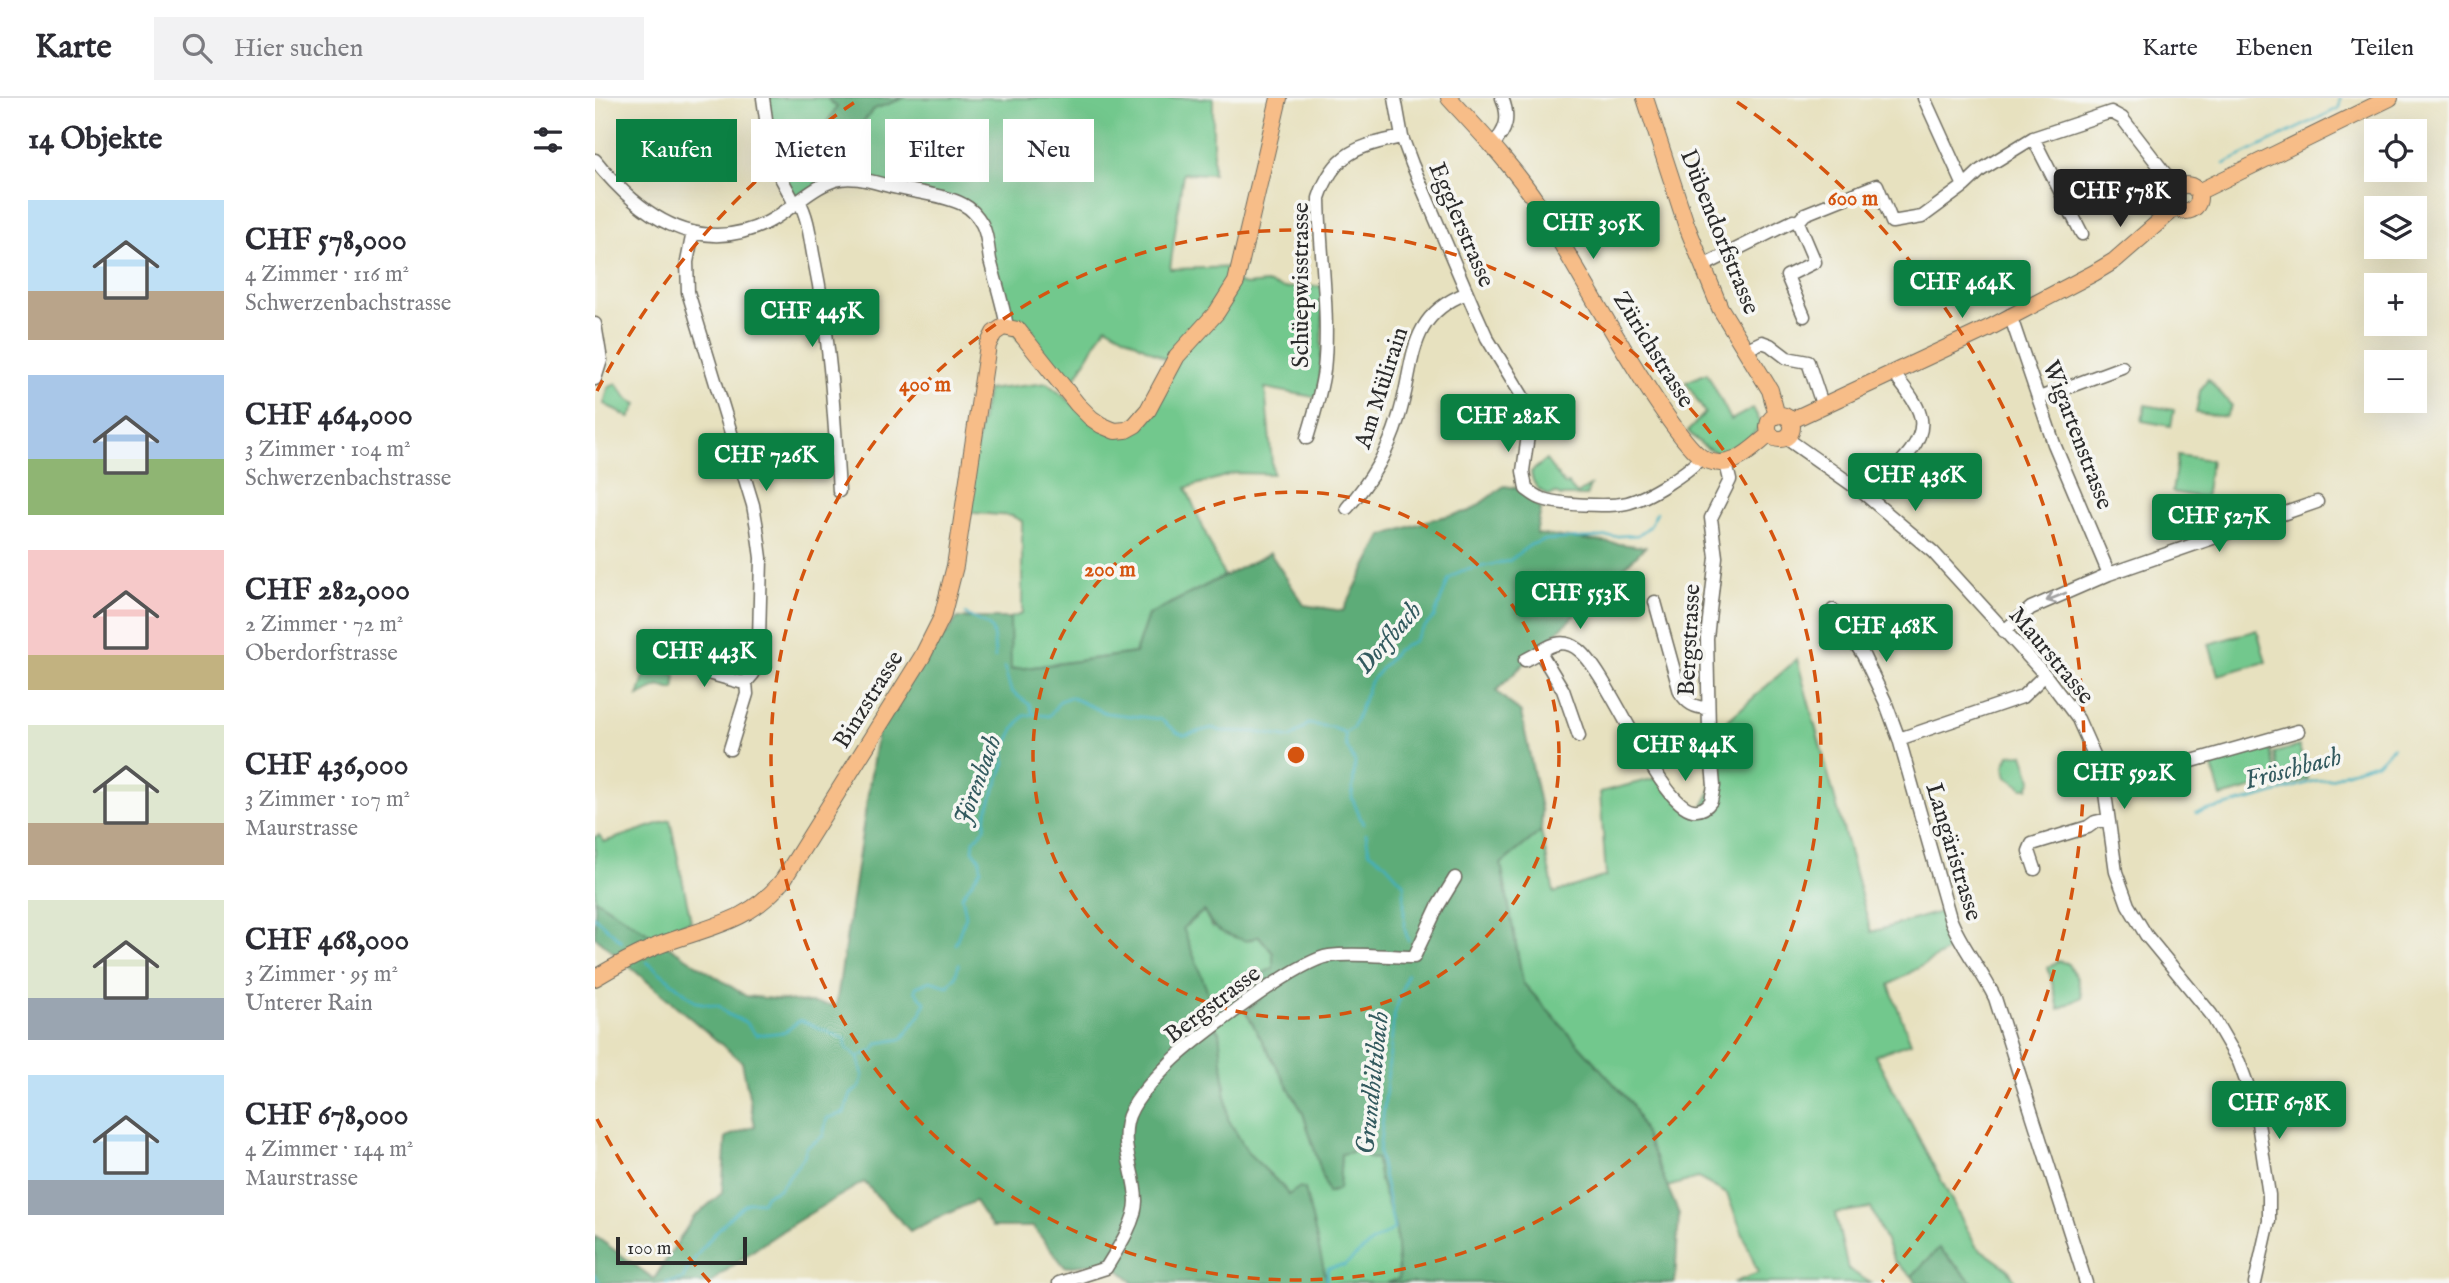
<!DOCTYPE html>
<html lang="de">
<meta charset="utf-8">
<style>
body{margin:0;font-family:"IM FELL English",serif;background:#f2f2f3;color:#2b2b33;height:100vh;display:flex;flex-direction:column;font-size:26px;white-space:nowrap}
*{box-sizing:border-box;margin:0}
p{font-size:23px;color:#7c7c81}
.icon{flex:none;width:38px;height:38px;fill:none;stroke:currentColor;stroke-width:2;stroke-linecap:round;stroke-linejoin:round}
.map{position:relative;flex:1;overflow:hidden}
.drawer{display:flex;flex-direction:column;background:#fff;width:595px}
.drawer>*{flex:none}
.hud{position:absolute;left:21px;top:21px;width:665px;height:63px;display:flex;gap:14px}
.fabs{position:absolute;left:1769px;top:21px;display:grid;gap:14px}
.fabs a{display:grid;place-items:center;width:63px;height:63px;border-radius:0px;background:#fff;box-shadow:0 7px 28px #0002;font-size:35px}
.scale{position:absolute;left:21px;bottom:18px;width:131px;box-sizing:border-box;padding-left:7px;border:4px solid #2b2b2b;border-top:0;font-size:19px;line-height:24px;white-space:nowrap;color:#2b2b2b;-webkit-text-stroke:5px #f6f6f2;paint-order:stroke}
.price{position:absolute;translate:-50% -60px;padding:0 16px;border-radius:7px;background:#0b8043;color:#fff;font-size:23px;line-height:46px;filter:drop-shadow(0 2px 4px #0008)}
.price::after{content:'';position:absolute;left:50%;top:42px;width:21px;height:16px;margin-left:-10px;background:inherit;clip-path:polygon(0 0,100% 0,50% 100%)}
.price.active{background:#222;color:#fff}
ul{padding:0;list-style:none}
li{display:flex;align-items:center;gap:21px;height:175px;padding:0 28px}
li span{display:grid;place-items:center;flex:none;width:196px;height:140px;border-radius:0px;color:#555}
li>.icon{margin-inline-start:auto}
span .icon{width:84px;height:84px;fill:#fffc;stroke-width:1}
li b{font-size:30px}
h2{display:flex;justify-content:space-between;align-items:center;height:84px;padding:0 28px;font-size:30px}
.pill{padding:0 24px;border-radius:0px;background:#fff;box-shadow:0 7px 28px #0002;font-size:24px;line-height:63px}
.pill.active{background:#0b8043;color:#fff}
header{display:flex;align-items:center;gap:42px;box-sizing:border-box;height:98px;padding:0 35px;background:#fff;border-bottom:2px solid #e1e1e2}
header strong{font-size:33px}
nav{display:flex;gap:38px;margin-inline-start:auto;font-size:24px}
.search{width:490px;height:63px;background:#f2f2f3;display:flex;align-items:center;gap:18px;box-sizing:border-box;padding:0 24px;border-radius:0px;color:#7c7c81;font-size:26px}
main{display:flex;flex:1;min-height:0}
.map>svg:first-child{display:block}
.green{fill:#72c88d;stroke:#4e7a5c;stroke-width:2}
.forest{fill:#5dac78;stroke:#446c52;stroke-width:2}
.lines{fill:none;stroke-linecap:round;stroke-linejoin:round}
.stream{stroke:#42b0bf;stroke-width:2.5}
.minor-casing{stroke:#6d6b5f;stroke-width:15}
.major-casing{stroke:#6d6b5f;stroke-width:18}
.minor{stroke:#fff;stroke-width:12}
.major{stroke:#f7bd88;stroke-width:16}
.oneway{stroke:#a0a0a0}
.ring{fill:none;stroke:#d5540f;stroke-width:3.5;stroke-dasharray:12 9}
.labels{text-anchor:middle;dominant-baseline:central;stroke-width:7;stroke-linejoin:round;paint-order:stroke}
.street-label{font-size:24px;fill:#2b2b2b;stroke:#f6f6f2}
.water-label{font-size:26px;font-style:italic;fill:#335a5f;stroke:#f6f6f2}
.centre{fill:#d5540f;stroke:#f6f6f2;stroke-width:3.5}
.ring-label{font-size:21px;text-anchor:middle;font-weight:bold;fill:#d5540f;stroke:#f6f6f2;stroke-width:7;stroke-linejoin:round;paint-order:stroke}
</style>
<header>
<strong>Karte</strong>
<div class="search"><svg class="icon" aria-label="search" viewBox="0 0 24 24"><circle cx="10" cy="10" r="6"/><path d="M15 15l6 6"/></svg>Hier suchen</div>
<nav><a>Karte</a><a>Ebenen</a><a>Teilen</a></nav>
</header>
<main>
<section class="drawer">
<h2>14 Objekte<svg class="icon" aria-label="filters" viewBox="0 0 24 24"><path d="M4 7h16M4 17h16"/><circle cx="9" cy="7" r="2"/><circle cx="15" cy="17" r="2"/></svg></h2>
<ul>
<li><span style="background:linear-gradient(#bfe0f5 65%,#b9a48a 0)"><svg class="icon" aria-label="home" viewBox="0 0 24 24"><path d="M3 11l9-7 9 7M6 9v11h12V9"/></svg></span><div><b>CHF 578,000</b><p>4 Zimmer · 116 m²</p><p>Schwerzenbachstrasse</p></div></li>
<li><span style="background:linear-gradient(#a9c7e8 60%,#8fb573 0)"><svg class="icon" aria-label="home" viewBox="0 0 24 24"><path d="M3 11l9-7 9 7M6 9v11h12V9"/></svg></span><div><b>CHF 464,000</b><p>3 Zimmer · 104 m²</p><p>Schwerzenbachstrasse</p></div></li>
<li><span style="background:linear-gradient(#f6c9c9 75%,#c2b280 0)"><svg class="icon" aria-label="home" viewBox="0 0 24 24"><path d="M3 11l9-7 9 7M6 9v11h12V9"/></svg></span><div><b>CHF 282,000</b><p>2 Zimmer · 72 m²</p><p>Oberdorfstrasse</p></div></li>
<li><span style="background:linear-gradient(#dfe7d0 70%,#b9a48a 0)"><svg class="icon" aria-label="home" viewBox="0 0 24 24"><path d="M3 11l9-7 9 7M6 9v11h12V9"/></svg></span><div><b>CHF 436,000</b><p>3 Zimmer · 107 m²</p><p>Maurstrasse</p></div></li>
<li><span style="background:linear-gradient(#dfe7d0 70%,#9aa5b1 0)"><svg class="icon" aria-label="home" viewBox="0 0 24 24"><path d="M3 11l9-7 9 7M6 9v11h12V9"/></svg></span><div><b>CHF 468,000</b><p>3 Zimmer · 95 m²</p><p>Unterer Rain</p></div></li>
<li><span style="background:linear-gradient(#bfe0f5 75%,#9aa5b1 0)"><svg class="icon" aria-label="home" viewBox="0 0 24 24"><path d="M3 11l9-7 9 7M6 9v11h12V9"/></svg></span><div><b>CHF 678,000</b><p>4 Zimmer · 144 m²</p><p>Maurstrasse</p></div></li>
</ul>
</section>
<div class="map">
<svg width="1854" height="1185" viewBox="0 0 1854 1185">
<rect width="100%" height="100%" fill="#f6f6f2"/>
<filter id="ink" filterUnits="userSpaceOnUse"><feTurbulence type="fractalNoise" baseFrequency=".0143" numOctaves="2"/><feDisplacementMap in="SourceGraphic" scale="14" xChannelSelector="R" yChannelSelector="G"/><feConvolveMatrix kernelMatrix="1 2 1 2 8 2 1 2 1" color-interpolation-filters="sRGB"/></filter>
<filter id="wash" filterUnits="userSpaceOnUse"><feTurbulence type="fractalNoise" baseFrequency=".00686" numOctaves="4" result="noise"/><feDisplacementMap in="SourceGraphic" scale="28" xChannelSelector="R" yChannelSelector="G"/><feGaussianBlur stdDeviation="1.57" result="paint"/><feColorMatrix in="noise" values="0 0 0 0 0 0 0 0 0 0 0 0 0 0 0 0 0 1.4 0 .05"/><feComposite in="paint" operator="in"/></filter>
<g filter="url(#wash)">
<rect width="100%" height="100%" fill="#e7e1bf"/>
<path class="green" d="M168 0H231L242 9 202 70 221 78 279 11 309 0H618V76L588 75 575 171 646 169 641 184 650 187 671 185 688 190 729 188 724 300 670 290 678 376 640 375 591 390 629 478 553 517 540 555 415 572V520L427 516V423L417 418 369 414 392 292 452 285 496 320 535 330 578 265 511 228 472 294 412 229 393 153 378 113 256 81 200 106 186 82Z
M1112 275 1136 322 1158 310 1166 325C1143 362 1123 367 1093 333L1110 315 1091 284Z
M1613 281 1637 308 1631 319 1601 315 1605 293Z
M21 285 33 301 42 306 35 320 9 306 13 290Z
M1550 307 1579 312 1576 328 1547 323Z
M1583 357 1616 362 1610 400 1577 394Z
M951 362 970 387 973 386 982 396 995 388 991 398H966L960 395 955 398C942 392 938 387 936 374Z
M1662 532 1671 564 1623 577 1614 546Z
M1202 561 1276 834 1348 813 1359 849 1294 887 1316 945 1280 957 1381 1148 1413 1171 1421 1185H1378L1344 1150 1317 1178 1300 1164 1276 1110 1240 1115 1253 1171 1276 1185H1138L1163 1175 1132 1096 1103 1080 1072 1089 1037 1006 928 885 906 766 946 733 959 795 1011 778 1005 694 1065 679 1086 706 1106 712 1116 693 1113 640Z
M52 571 81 577 79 592 64 588 43 598Z
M1673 645 1684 683 1626 699 1615 661Z
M1704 648 1713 681 1688 688 1679 655Z
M1428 656 1437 682 1433 690H1428L1412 679 1409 668 1414 657Z
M75 722 96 823 56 837 0 801V739L4 737 9 744Z
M609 813 617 829 664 838 678 855V870L667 900 651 914 708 1015 733 1095 744 1091 746 1055 763 1039 782 1061 784 1079 801 1132 804 1181 792 1185H732L710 1092 693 1097 688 1089 653 1055 633 1021 624 934 614 921 588 830Z
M1462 863 1472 865 1482 880 1487 899 1464 911 1453 870Z"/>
<path class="forest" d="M231 0H309L279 11 221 78 201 70 242 9Z
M909 388 922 390 946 411 941 436 1050 449 901 593 926 615 947 715 946 733 906 766 928 885 1037 1006 1084 1116 1080 1185H792L804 1181 801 1132 784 1079 782 1061 773 1060 763 1040 757 1054 746 1056 744 1091 733 1095 708 1015 651 914 667 900 666 876 678 870V855L664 838 652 843C629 836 620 835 609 813L600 819 588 830 618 908 614 922 624 934 633 1021 653 1055 688 1089 693 1097 705 1089 710 1091 732 1185H538C520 1161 497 1166 470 1169L438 1129H397L380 1103 315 1133 269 1084C216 1114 162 1146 116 1185H0V1138L59 1181 98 1120 127 1095 131 1039 160 1028 147 964 0 839V801L151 898 241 908 283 629 337 541 352 536 362 520H415L416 572 540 555 553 517 675 455 709 507 748 513 787 438 838 421 875 413Z
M1344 1150 1378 1185H1322L1317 1178Z"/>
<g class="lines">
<path class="stream" d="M1629 66 1744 10 1745 0
M370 516C400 532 398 523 400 560
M409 569 416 593 435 607 438 616
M750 635 758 630 775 584 802 552 819 543 825 534 839 519 854 481 866 473 914 463 935 447 949 442 1043 437 1054 429 1062 414
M750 635 751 647 760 664 757 700 768 726
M1601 715 1659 701 1719 683 1737 681 1749 675 1783 664 1798 649
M771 735 774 754 790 765 809 786V828L813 842
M0 819 27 844
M360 846 371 818 367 798 386 771 385 761 378 752 379 742 390 730 391 716 410 664 409 652 419 631 429 618 438 616 454 618 465 603 475 599 511 615 565 621 583 635 590 637 617 630 626 633 660 634 696 640 713 626 737 629 750 635
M52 864 101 904 124 908 132 916 150 924 161 937 190 934 205 922 250 941 252 951 263 959
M0 1177 5 1185
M71 1185 88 1181C94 1163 139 1109 156 1104 160 1103 164 1104 167 1104L171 1097 184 1091 209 1059 211 1050 228 1038 232 1020 249 1015 256 996 265 989 268 977 263 959 278 953 283 945 307 941 326 916 330 904 320 893 321 889 335 883 353 888 360 879 364 866
M731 1185 733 1170 750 1167 777 1144 799 1131 784 1055 799 918 812 876"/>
</g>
</g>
<g filter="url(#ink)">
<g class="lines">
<defs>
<path id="minor" d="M168 0 177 63 200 106
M800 0 807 39 817 66 879 211 892 240 929 301 935 323 928 373 931 391C935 394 940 398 945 400 961 407 1015 409 1032 405 1053 400 1092 375 1106 360
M1329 0 1369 88
M1438 40 1487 136
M897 47C912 33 915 19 907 0
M0 62C43 116 102 160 173 124 196 112 215 90 240 82 260 76 283 86 303 90 323 95 351 97 369 107 377 111 383 119 387 126 393 137 393 151 395 162 401 185 408 206 412 229
M204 103C214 121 215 142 219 161 235 238 239 315 244 393
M1203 124 1220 164 1192 178 1209 218
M98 134 92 164 93 194 158 407 162 430 166 460 164 541 161 568 158 576 151 584 152 596 135 651
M1108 168 1198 123 1203 124 1210 116 1282 87 1297 124 1327 119 1369 88 1386 72 1438 40 1516 14 1527 20 1582 91
M1415 217 1459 346 1514 476
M0 226 6 262 0 281
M1150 252 1167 244 1175 247 1192 260 1213 264 1228 309
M1444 300 1527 269
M712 340C719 317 726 295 729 272 735 215 725 157 724 100 739 54 764 48 807 39
M1191 340 1266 393 1338 454 1450 577 1483 621 1504 668 1509 688 1521 774 1533 807 1551 837 1616 916 1644 964 1654 991 1663 1025 1674 1097V1123L1660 1185
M1272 398C1289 379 1335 347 1325 317 1321 302 1307 287 1298 275
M752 410C775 384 793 354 803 321 821 268 809 219 872 195
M1060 504 1085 594C1092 605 1099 610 1113 610
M1238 512 1268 557 1290 603 1304 641
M1409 533 1436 510 1514 476 1722 404
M930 562 945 554
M70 563 145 584H151
M1450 577 1427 599 1304 641 1355 820C1366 849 1387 872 1400 900L1491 1185
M984 638 968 592 945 554C958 545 970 541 984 552 1014 575 1064 707 1098 712 1106 713 1112 709 1116 703L1119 688 1114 632 1112 540 1121 459 1116 420 1135 382 1131 366
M1509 688 1703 633
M1440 771 1434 753 1437 746 1493 729 1500 724 1513 721
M464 1185 511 1170C522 1152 541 1124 541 1103 541 1076 526 1051 532 1024 537 1002 561 980 576 964 599 941 704 862 734 858 760 854 793 859 819 859L843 808 860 780"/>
<path id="major" d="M854 0C885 34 917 67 943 106 970 148 1078 349 1111 362 1138 373 1156 351 1175 336
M1050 0 1091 126 1125 210 1175 292 1182 318
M1578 100a13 13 0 1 1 26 0a13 13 0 1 1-26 0Z
M1603 94 1795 0
M1173 329a12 12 0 1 1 24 0a12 12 0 1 1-24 0Z
M1195 323 1394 230 1499 175 1519 163 1581 109
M0 880C20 868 41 857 62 848 110 829 154 826 188 782L327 559 347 519 360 468 393 247 399 235 408 229 423 232 482 306 496 320 506 327 520 333 531 332 540 327 553 312 582 258 622 214 641 184 684 0"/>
</defs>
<use href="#minor" class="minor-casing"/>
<use href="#major" class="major-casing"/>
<use href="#minor" class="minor"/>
<use href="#major" class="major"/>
</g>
<defs><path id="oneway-shaft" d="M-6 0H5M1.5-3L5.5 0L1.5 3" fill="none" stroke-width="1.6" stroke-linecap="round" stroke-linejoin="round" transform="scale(1.75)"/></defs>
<use class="oneway" href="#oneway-shaft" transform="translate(1461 499) rotate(158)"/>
</g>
<g class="ring">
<circle cx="701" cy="657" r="263"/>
<circle cx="701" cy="657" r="525"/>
<path d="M115 1184A788 788 0 0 1 2 1021M2 293A788 788 0 0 1 260 4M1142 4A788 788 0 0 1 1287 1184"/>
</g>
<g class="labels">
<g class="street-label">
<text transform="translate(866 127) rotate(67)">Egglerstrasse</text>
<text transform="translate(1124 134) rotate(68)">Dübendorfstrasse</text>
<text transform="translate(706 187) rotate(-90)">Schüepwisstrasse</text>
<text transform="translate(1058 252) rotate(58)">Zürichstrasse</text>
<text transform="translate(787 290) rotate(-72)">Am Mülirain</text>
<text transform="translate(1482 337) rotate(69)">Wigartenstrasse</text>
<text transform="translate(1095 542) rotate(-87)">Bergstrasse</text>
<text transform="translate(1456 558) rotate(50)">Maurstrasse</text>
<text transform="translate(274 602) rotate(-58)">Binzstrasse</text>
<text transform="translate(1358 754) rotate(73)">Langäristrasse</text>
<text transform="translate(618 907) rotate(-37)">Bergstrasse</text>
</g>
<g class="water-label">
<text transform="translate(794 540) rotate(-49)">Dorfbach</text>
<text transform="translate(1698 671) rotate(-15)">Fröschbach</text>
<text transform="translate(383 682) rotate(-70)">Jörenbach</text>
<text transform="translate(778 985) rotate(-84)">Grundhiltibach</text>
</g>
</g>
<circle cx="701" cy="657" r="10" class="centre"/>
<g class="ring-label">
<text x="1258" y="107">600 m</text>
<text x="330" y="293">400 m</text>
<text x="515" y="478">200 m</text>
</g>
</svg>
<div class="fabs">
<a><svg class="icon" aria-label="locate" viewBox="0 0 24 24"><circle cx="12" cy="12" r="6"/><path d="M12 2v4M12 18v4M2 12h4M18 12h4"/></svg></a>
<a><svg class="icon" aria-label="layers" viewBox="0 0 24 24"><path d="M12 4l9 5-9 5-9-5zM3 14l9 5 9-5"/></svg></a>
<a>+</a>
<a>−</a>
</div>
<div class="scale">100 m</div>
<b class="price active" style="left:1525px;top:131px">CHF 578K</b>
<b class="price" style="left:998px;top:163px">CHF 305K</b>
<b class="price" style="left:1367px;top:222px">CHF 464K</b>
<b class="price" style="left:217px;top:251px">CHF 445K</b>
<b class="price" style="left:913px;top:356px">CHF 282K</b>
<b class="price" style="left:171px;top:395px">CHF 726K</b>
<b class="price" style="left:1320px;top:415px">CHF 436K</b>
<b class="price" style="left:1624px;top:456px">CHF 527K</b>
<b class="price" style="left:985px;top:533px">CHF 553K</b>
<b class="price" style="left:1291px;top:566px">CHF 468K</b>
<b class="price" style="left:109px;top:591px">CHF 443K</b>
<b class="price" style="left:1090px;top:685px">CHF 844K</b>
<b class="price" style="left:1529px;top:713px">CHF 592K</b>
<b class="price" style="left:1684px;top:1043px">CHF 678K</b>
<div class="hud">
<a class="pill active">Kaufen</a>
<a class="pill">Mieten</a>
<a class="pill">Filter</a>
<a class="pill">Neu</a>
</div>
</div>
</main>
